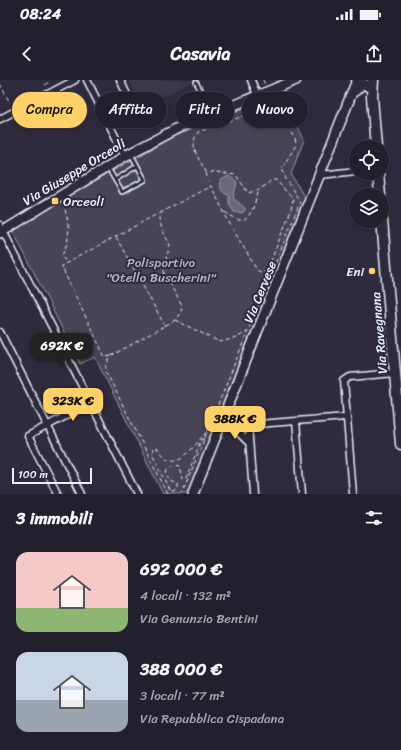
<!DOCTYPE html>
<html lang="it">
<meta charset="utf-8">
<style>
body{margin:0;font-family:Sriracha,sans-serif;background:#2f2d3a;color:#f1f3f6;height:100vh;display:flex;flex-direction:column;font-size:15px;white-space:nowrap}
*{box-sizing:border-box;margin:0}
p{font-size:13px;color:#a3a3aa}
.icon{flex:none;width:22px;height:22px;fill:none;stroke:currentColor;stroke-width:2;stroke-linecap:round;stroke-linejoin:round}
.map{position:relative;height:414px;overflow:hidden}
.panel{display:flex;flex-direction:column;background:#23202e;flex:1}
.panel>*{flex:none}
.guide{position:absolute;left:12px;top:12px;width:377px;height:36px;display:flex;gap:8px}
.controls{position:absolute;left:349px;top:60px;display:grid;gap:8px}
.controls a{display:grid;place-items:center;width:40px;height:40px;border-radius:50%;background:#23202e;box-shadow:0 2px 6px #0003,0 0 0 1px #403e4a;font-size:20px}
.scale{position:absolute;left:12px;bottom:10px;width:80px;box-sizing:border-box;padding-left:4px;border:2px solid #e8f1f8;border-top:0;font-size:11px;line-height:14px;white-space:nowrap;color:#e8f1f8;-webkit-text-stroke:3px #2f2a3d;paint-order:stroke}
.price{position:absolute;translate:-50% -34px;padding:0 9px;border-radius:8px;background:#ffd166;color:#111;font-size:13px;line-height:26px;filter:drop-shadow(0 1px 2px #0008)}
.price::after{content:'';position:absolute;left:50%;top:24px;width:12px;height:9px;margin-left:-6px;background:inherit;clip-path:polygon(0 0,100% 0,50% 100%)}
.price.selected{background:#222;color:#fff}
ul{padding:0;list-style:none}
li{display:flex;align-items:center;gap:12px;height:100px;padding:0 16px}
li span{display:grid;place-items:center;flex:none;width:112px;height:80px;border-radius:12px;color:#555}
li>.icon{margin-inline-start:auto}
span .icon{width:48px;height:48px;fill:#fffc;stroke-width:1}
li b{font-size:17px}
h2{display:flex;justify-content:space-between;align-items:center;height:48px;padding:0 16px;font-size:17px}
.pill{padding:0 14px;border-radius:18px;background:#23202e;box-shadow:0 2px 6px #0003,0 0 0 1px #403e4a;font-size:14px;line-height:36px}
.pill.selected{background:#ffd166;color:#111}
.status{display:flex;justify-content:space-between;align-items:center;height:28px;padding:0 20px;background:#23202e;direction:ltr}
.status svg{height:11px;fill:currentColor}
header{display:flex;justify-content:space-between;align-items:center;height:52px;padding:0 16px;background:#23202e;font-size:18px;font-weight:700}
.map>svg:first-child{display:block}
.built{fill:#3b3749}
.green{fill:#464455;stroke:#979aa6}
.water{fill:#696978;stroke:#9c9fab}
.lines{fill:none;stroke-linecap:round;stroke-linejoin:round}
.lane-casing{stroke:#e8f1f8;stroke-width:6}
.street-casing{stroke:#e8f1f8;stroke-width:9}
.secondary-casing{stroke:#e8f1f8;stroke-width:12}
.primary-casing{stroke:#e8f1f8;stroke-width:13}
.path{stroke:#e8f1f8;stroke-width:1;stroke-dasharray:4 3;stroke-linecap:butt}
.lane{stroke:#2f2a3d;stroke-width:3}
.street{stroke:#2f2a3d;stroke-width:6}
.secondary{stroke:#2f2a3d;stroke-width:9}
.primary{stroke:#2f2a3d;stroke-width:10}
.poi-dot{fill:#ffd166;stroke:#2f2a3d;stroke-width:1.5}
.labels{text-anchor:middle;dominant-baseline:central;stroke-width:4;stroke-linejoin:round;paint-order:stroke}
.street-label{font-size:13px;fill:#e8f1f8;stroke:#2f2a3d}
.poi-label{font-size:13px;fill:#e8f1f8;stroke:#2f2a3d;text-anchor:start}
.park-label{font-size:13px;fill:#afb4bf;stroke:#2f2a3d}
</style>
<div class="status"><b>08:24</b><svg viewBox="0 0 49 12"><path d="M0 12V9h3v3zM5 12V6h3v6zM10 12V3h3v9zM15 12V0h3v12zM26 1h20v11H26zM47 4h2v5h-2z"/></svg></div>
<header><svg class="icon" aria-label="back" viewBox="0 0 24 24"><path d="M15 5l-7 7 7 7"/></svg>Casavia<svg class="icon" aria-label="share" viewBox="0 0 24 24"><path d="M12 15V3M7 8l5-5 5 5M5 13v7h14v-7"/></svg></header>
<div class="map">
<svg width="401" height="414" viewBox="0 0 401 414">
<rect width="100%" height="100%" fill="#2f2a3d"/>
<filter id="ink" filterUnits="userSpaceOnUse"><feTurbulence type="fractalNoise" baseFrequency=".025" numOctaves="2"/><feDisplacementMap in="SourceGraphic" scale="8" xChannelSelector="R" yChannelSelector="G"/><feConvolveMatrix kernelMatrix="1 2 1 2 8 2 1 2 1" color-interpolation-filters="sRGB"/></filter>
<g filter="url(#ink)">
<path class="built" d="M129 0H196L142 27Z"/>
<path class="green" d="M283 13 304 60 291 94 306 120 189 414H163L95 277 80 284 12 149 174 56Z"/>
<path class="water" d="M229 96 237 102 233 118 245 128V130L242 133 234 132 229 123V115C221 113 219 107 221 100Z"/>
<g class="lines">
<defs>
<path id="lane" d="M196 2 212 32
M108 88 122 112 145 100 131 74
M115 100 137 86"/>
<path id="street" d="M87 0 125 76
M251 0 257 15
M0 39 75 0
M108 42 134 29 120 0
M320 95 356 91
M0 145 137 414
M0 252 82 414
M224 337 239 345
M296 341 302 414
M248 344 253 414
M221 345 232 346 346 337
M232 346 249 363
M58 414 28 356 90 323
M353 414 344 301 350 297 395 293"/>
<path id="secondary" d="M355 11 363 3 369 7
M0 153 125 76 178 48 296 0
M193 414 357 0"/>
<path id="primary" d="M373 0 372 17 376 67
M378 93 380 115
M382 140 401 364"/>
</defs>
<use href="#lane" class="lane-casing"/>
<use href="#street" class="street-casing"/>
<use href="#secondary" class="secondary-casing"/>
<use href="#primary" class="primary-casing"/>
<path class="path" d="M263 0 265 5
M0 4 10 23
M45 5 48 3 47 0
M206 93 210 105
M385 122 386 132
M63 123C69 142 72 157 62 175L66 183
M225 132 238 140H245L252 131 259 110
M116 157 165 246
M175 240 220 262 236 258 247 252
M111 276 105 277 61 186 163 131
M205 359 201 360 186 399 183 400 180 386 175 385 168 388 167 395 171 401 178 404V409L174 412 170 410 152 373 153 369 157 368C160 371 164 377 168 379 185 386 196 360 208 352
M168 414 106 292V286L111 276 175 240 181 232 182 226 164 193V186L170 165C165 154 155 141 163 131L211 106 231 146 257 190 262 193 267 191 291 130 293 119 276 100H272L259 110 248 113 236 95 206 92C199 79 188 66 198 52L278 24 295 58 296 65 282 88 285 97 300 122 182 414"/>
<use href="#lane" class="lane"/>
<use href="#street" class="street"/>
<use href="#secondary" class="secondary"/>
<use href="#primary" class="primary"/>
</g>
</g>
<g class="poi-dot">
<rect x="51" y="117" width="8" height="8" rx="2"/>
<circle cx="372" cy="191" r="4"/>
</g>
<g class="labels">
<g class="street-label">
<text transform="translate(74 92) rotate(-31)">Via Giuseppe Orceoli</text>
<text transform="translate(260 212) rotate(-68)">Via Cervese</text>
<text transform="translate(379 253) rotate(-95)">Via Ravegnana</text>
</g>
<g class="poi-label">
<text x="63" y="121">Orceoli</text>
<text x="364" y="191" text-anchor="end">Eni</text>
</g>
<g class="park-label">
<text x="161" y="182">Polisportivo<tspan x="161" dy="15">"Otello Buscherini"</tspan></text>
</g>
</g>
</svg>
<div class="controls">
<a><svg class="icon" aria-label="locate" viewBox="0 0 24 24"><circle cx="12" cy="12" r="6"/><path d="M12 2v4M12 18v4M2 12h4M18 12h4"/></svg></a>
<a><svg class="icon" aria-label="layers" viewBox="0 0 24 24"><path d="M12 4l9 5-9 5-9-5zM3 14l9 5 9-5"/></svg></a>
</div>
<div class="scale">100 m</div>
<b class="price selected" style="left:62px;top:287px">692K €</b>
<b class="price" style="left:73px;top:342px">323K €</b>
<b class="price" style="left:235px;top:360px">388K €</b>
<div class="guide">
<a class="pill selected">Compra</a>
<a class="pill">Affitta</a>
<a class="pill">Filtri</a>
<a class="pill">Nuovo</a>
</div>
</div>
<section class="panel">
<h2>3 immobili<svg class="icon" aria-label="filters" viewBox="0 0 24 24"><path d="M4 7h16M4 17h16"/><circle cx="9" cy="7" r="2"/><circle cx="15" cy="17" r="2"/></svg></h2>
<ul>
<li><span style="background:linear-gradient(#f6c9c9 70%,#8fb573 0)"><svg class="icon" aria-label="home" viewBox="0 0 24 24"><path d="M3 11l9-7 9 7M6 9v11h12V9"/></svg></span><div><b>692 000 €</b><p>4 locali · 132 m²</p><p>Via Genunzio Bentini</p></div></li>
<li><span style="background:linear-gradient(#c9d6e8 60%,#9aa5b1 0)"><svg class="icon" aria-label="home" viewBox="0 0 24 24"><path d="M3 11l9-7 9 7M6 9v11h12V9"/></svg></span><div><b>388 000 €</b><p>3 locali · 77 m²</p><p>Via Repubblica Cispadana</p></div></li>
</ul>
</section>
